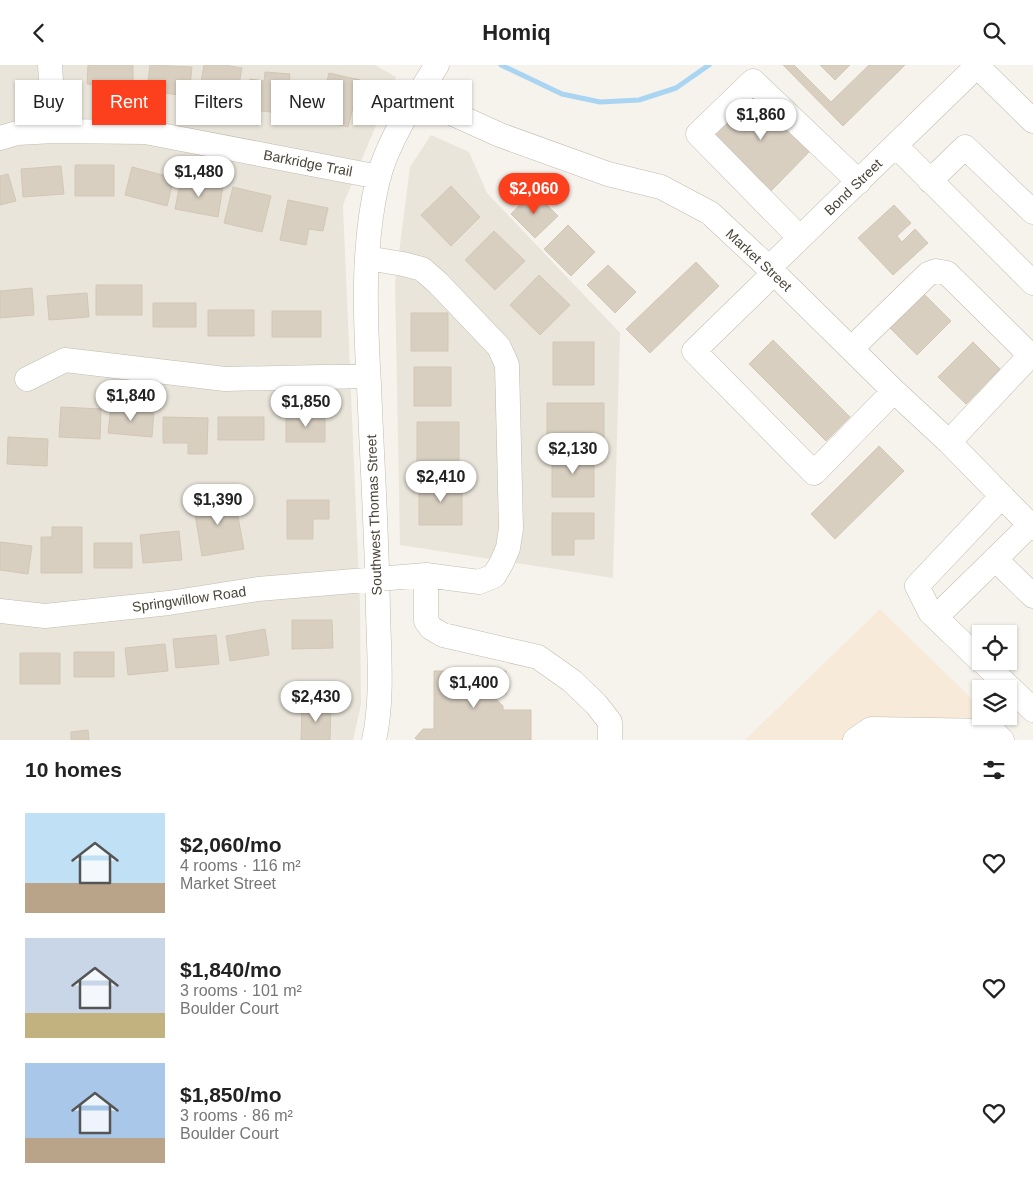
<!DOCTYPE html>
<meta charset="utf-8">
<style>
body{margin:0;font-family:Arial,sans-serif;background:#f6f6f6;color:#222;height:100vh;display:flex;flex-direction:column;font-size:19px;white-space:nowrap}
*{box-sizing:border-box;margin:0}
p{font-size:16px;color:#767676}
.icon{flex:none;width:28px;height:28px;fill:none;stroke:currentColor;stroke-width:2;stroke-linecap:round;stroke-linejoin:round}
.map{position:relative;height:675px;overflow:hidden}
.panel{display:flex;flex-direction:column;background:#fff;flex:1}
.panel>*{flex:none}
.banner{position:absolute;left:15px;top:15px;width:500px;height:45px;display:flex;gap:10px}
.buttons{position:absolute;left:972px;top:560px;display:grid;gap:10px}
.buttons a{display:grid;place-items:center;width:45px;height:45px;border-radius:0px;background:#fff;box-shadow:0 1px 4px #0004;font-size:25px}
.price{position:absolute;translate:-50% -42px;padding:0 11px;border-radius:18px;background:#fff;color:#222;font-size:16px;line-height:32px;filter:drop-shadow(0 1px 2px #0008)}
.price::after{content:'';position:absolute;left:50%;top:30px;width:15px;height:11px;margin-left:-8px;background:inherit;clip-path:polygon(0 0,100% 0,50% 100%)}
.price.selected{background:#fc3f1d;color:#fff}
ul{padding:0;list-style:none}
li{display:flex;align-items:center;gap:15px;height:125px;padding:0 25px}
li span{display:grid;place-items:center;flex:none;width:140px;height:100px;border-radius:0px;color:#555}
li>.icon{margin-inline-start:auto}
span .icon{width:60px;height:60px;fill:#fffc;stroke-width:1}
li b{font-size:21px}
h2{display:flex;justify-content:space-between;align-items:center;height:60px;padding:0 25px;font-size:21px}
.pill{padding:0 18px;border-radius:0px;background:#fff;box-shadow:0 1px 4px #0004;font-size:18px;line-height:45px}
.pill.selected{background:#fc3f1d;color:#fff}
header{display:flex;justify-content:space-between;align-items:center;height:65px;padding:0 25px;background:#fff;font-size:22px;font-weight:700}
.map>svg:first-child{display:block}
.residential{fill:#eae5da}
.commercial{fill:#f7ead8}
.lines{fill:none;stroke-linecap:round;stroke-linejoin:round}
.stream{stroke:#a9d4f2;stroke-width:5}
.building{fill:#d8cfc1;stroke:#d3c7b4}
.minor-casing{stroke:#c2bbae;stroke-width:25}
.minor{stroke:#fff;stroke-width:24}
.labels{text-anchor:middle;dominant-baseline:central;stroke-width:5;stroke-linejoin:round;paint-order:stroke}
.street-label{font-size:14px;fill:#4b4439;stroke:#fff}
</style>
<header><svg class="icon" aria-label="back" viewBox="0 0 24 24"><path d="M15 5l-7 7 7 7"/></svg>Homiq<svg class="icon" aria-label="search" viewBox="0 0 24 24"><circle cx="10" cy="10" r="6"/><path d="M15 15l6 6"/></svg></header>
<div class="map">
<svg width="1033" height="675" viewBox="0 0 1033 675">
<rect width="100%" height="100%" fill="#f6f3ec"/>
<path class="residential" d="M0 0H375L396 12 343 140 360 540 361 639 353 675H0Z
M431 70 469 87 487 128 620 268 613 513 400 480 395 219 410 102Z"/>
<path class="commercial" d="M880 544 981 643V651H990L1014 675H745Z"/>
<g class="lines">
<path class="stream" d="M501 0 562 29 600 37 639 35 676 23 709 0"/>
</g>
<path class="building" d="M88 0H133V21L87 19Z
M150 0 192 2 189 31 147 26Z
M204 0H224L242 3 235 41 198 34Z
M783 0H794L831 37 869 0H905L843 61Z
M820 0H850L835 15Z
M265 7 290 9 285 49 247 44 250 14 264 16Z
M329 8 360 15 348 62 293 48 299 23 324 29Z
M751 27 810 86 771 126 711 66Z
M75 100H114V131H75Z
M61 101 64 129 23 132 21 104Z
M132 102 174 113 167 141 125 130Z
M8 109 16 136 0 140V111Z
M181 114 223 121 218 152 175 144Z
M451 121 480 152 451 181 421 150Z
M233 122 271 131 262 167 224 158Z
M533 126 558 151 535 173 511 149Z
M288 135 328 143 323 166 309 164 306 180 280 175Z
M894 140 911 158 897 171 902 177 915 164 928 178 893 210 858 173Z
M568 160 595 187 571 211 544 184Z
M494 166 525 196 495 225 465 195Z
M696 197 719 221 650 288 626 264Z
M608 200 636 227 615 248 587 220Z
M539 210 570 240 540 270 510 240Z
M96 220H142V250H96Z
M32 223 34 250 0 253V226Z
M87 228 89 252 49 255 47 231Z
M924 229 951 256 917 290 890 263Z
M153 238H196V262H153Z
M208 245H254V271H208Z
M272 246H321V272H272Z
M411 248H448V286H411Z
M773 275 850 352 826 376 749 299Z
M553 277H594V320H553Z
M973 277 1000 304 966 339 938 312Z
M414 302H451V341H414Z
M547 338H604V373H547Z
M111 341 154 345 152 372 108 368Z
M61 342 101 344 100 374 59 372Z
M286 349H325V377H286Z
M163 352 208 353 207 389H188V378H163Z
M218 352H264V375H218Z
M417 357H459V400H417Z
M8 372 48 374 47 401 7 399Z
M879 381 904 406 835 474 811 449Z
M552 389H594V432H552Z
M419 416H462V460H419Z
M234 431 244 484 202 491 193 438Z
M287 435H329V454H313V474H287Z
M552 448H594V474H574V490H552Z
M52 462H82V508H41V472H52Z
M179 466 182 495 143 498 140 470Z
M0 477 32 481 28 509 0 505Z
M94 478H132V503H94Z
M292 555H332L333 583 292 584Z
M265 564 269 590 230 596 226 571Z
M216 570 219 599 176 603 173 574Z
M165 579 168 606 128 610 125 583Z
M74 587H114V612H74Z
M20 588H60V619H20Z
M434 606H506V629H491L503 641V645H531V675H417L415 673 423 664H434Z
M302 642H331L330 675H301Z
M88 665 89 675H71V667Z"/>
<g class="lines">
<defs>
<path id="minor" d="M50 0 54 66
M418 33 500 70 608 109 661 122 710 148 769 203 894 326 949 377 1033 463
M0 73 17 68 54 66 145 67 379 112
M896 81 1033 218
M930 116 965 82 1033 147
M800 173 698 69 753 16 859 117
M769 203 977 1 1033 56
M774 208 694 286 814 408 894 326
M852 283 928 209 936 206 947 208 1024 284 1026 288 1024 297 949 377
M27 314 65 295 225 314 368 311
M995 494 1033 531
M426 510V556L431 563 443 570 538 592 572 616 596 639 610 657V675
M0 546 45 551 169 538 258 524 426 510 479 517 494 511 502 497 508 483 511 463 507 300 499 282 438 218 422 204 403 199 367 193
M936 552 1030 460
M981 596 930 547 917 521 1002 431
M982 596 1033 645
M374 675C383 636 379 587 378 547 377 471 372 396 369 320 365 252 362 181 378 114 388 75 416 33 437 0
M855 675 871 664 993 666 1002 675"/>
</defs>
<use href="#minor" class="minor-casing"/>
<use href="#minor" class="minor"/>
</g>
<g class="labels">
<g class="street-label">
<text transform="translate(308 98) rotate(11)">Barkridge Trail</text>
<text transform="translate(853 122) rotate(-44)">Bond Street</text>
<text transform="translate(759 195) rotate(43)">Market Street</text>
<text transform="translate(374 450) rotate(-92)">Southwest Thomas Street</text>
<text transform="translate(189 534) rotate(-8)">Springwillow Road</text>
</g>
</g>
</svg>
<div class="buttons">
<a><svg class="icon" aria-label="locate" viewBox="0 0 24 24"><circle cx="12" cy="12" r="6"/><path d="M12 2v4M12 18v4M2 12h4M18 12h4"/></svg></a>
<a><svg class="icon" aria-label="layers" viewBox="0 0 24 24"><path d="M12 4l9 5-9 5-9-5zM3 14l9 5 9-5"/></svg></a>
</div>
<b class="price" style="left:761px;top:76px">$1,860</b>
<b class="price" style="left:199px;top:133px">$1,480</b>
<b class="price selected" style="left:534px;top:150px">$2,060</b>
<b class="price" style="left:131px;top:357px">$1,840</b>
<b class="price" style="left:306px;top:363px">$1,850</b>
<b class="price" style="left:573px;top:410px">$2,130</b>
<b class="price" style="left:441px;top:438px">$2,410</b>
<b class="price" style="left:218px;top:461px">$1,390</b>
<b class="price" style="left:474px;top:644px">$1,400</b>
<b class="price" style="left:316px;top:658px">$2,430</b>
<div class="banner">
<a class="pill">Buy</a>
<a class="pill selected">Rent</a>
<a class="pill">Filters</a>
<a class="pill">New</a>
<a class="pill">Apartment</a>
</div>
</div>
<section class="panel">
<h2>10 homes<svg class="icon" aria-label="filters" viewBox="0 0 24 24"><path d="M4 7h16M4 17h16"/><circle cx="9" cy="7" r="2"/><circle cx="15" cy="17" r="2"/></svg></h2>
<ul>
<li><span style="background:linear-gradient(#bfe0f5 70%,#b9a48a 0)"><svg class="icon" aria-label="home" viewBox="0 0 24 24"><path d="M3 11l9-7 9 7M6 9v11h12V9"/></svg></span><div><b>$2,060/mo</b><p>4 rooms · 116 m²</p><p>Market Street</p></div><svg class="icon" aria-label="heart" viewBox="0 0 24 24"><path d="M12 20l-8-8c-3-5 5-10 8-4 3-6 11-1 8 4z"/></svg></li>
<li><span style="background:linear-gradient(#c9d6e8 75%,#c2b280 0)"><svg class="icon" aria-label="home" viewBox="0 0 24 24"><path d="M3 11l9-7 9 7M6 9v11h12V9"/></svg></span><div><b>$1,840/mo</b><p>3 rooms · 101 m²</p><p>Boulder Court</p></div><svg class="icon" aria-label="heart" viewBox="0 0 24 24"><path d="M12 20l-8-8c-3-5 5-10 8-4 3-6 11-1 8 4z"/></svg></li>
<li><span style="background:linear-gradient(#a9c7e8 75%,#b9a48a 0)"><svg class="icon" aria-label="home" viewBox="0 0 24 24"><path d="M3 11l9-7 9 7M6 9v11h12V9"/></svg></span><div><b>$1,850/mo</b><p>3 rooms · 86 m²</p><p>Boulder Court</p></div><svg class="icon" aria-label="heart" viewBox="0 0 24 24"><path d="M12 20l-8-8c-3-5 5-10 8-4 3-6 11-1 8 4z"/></svg></li>
</ul>
</section>
